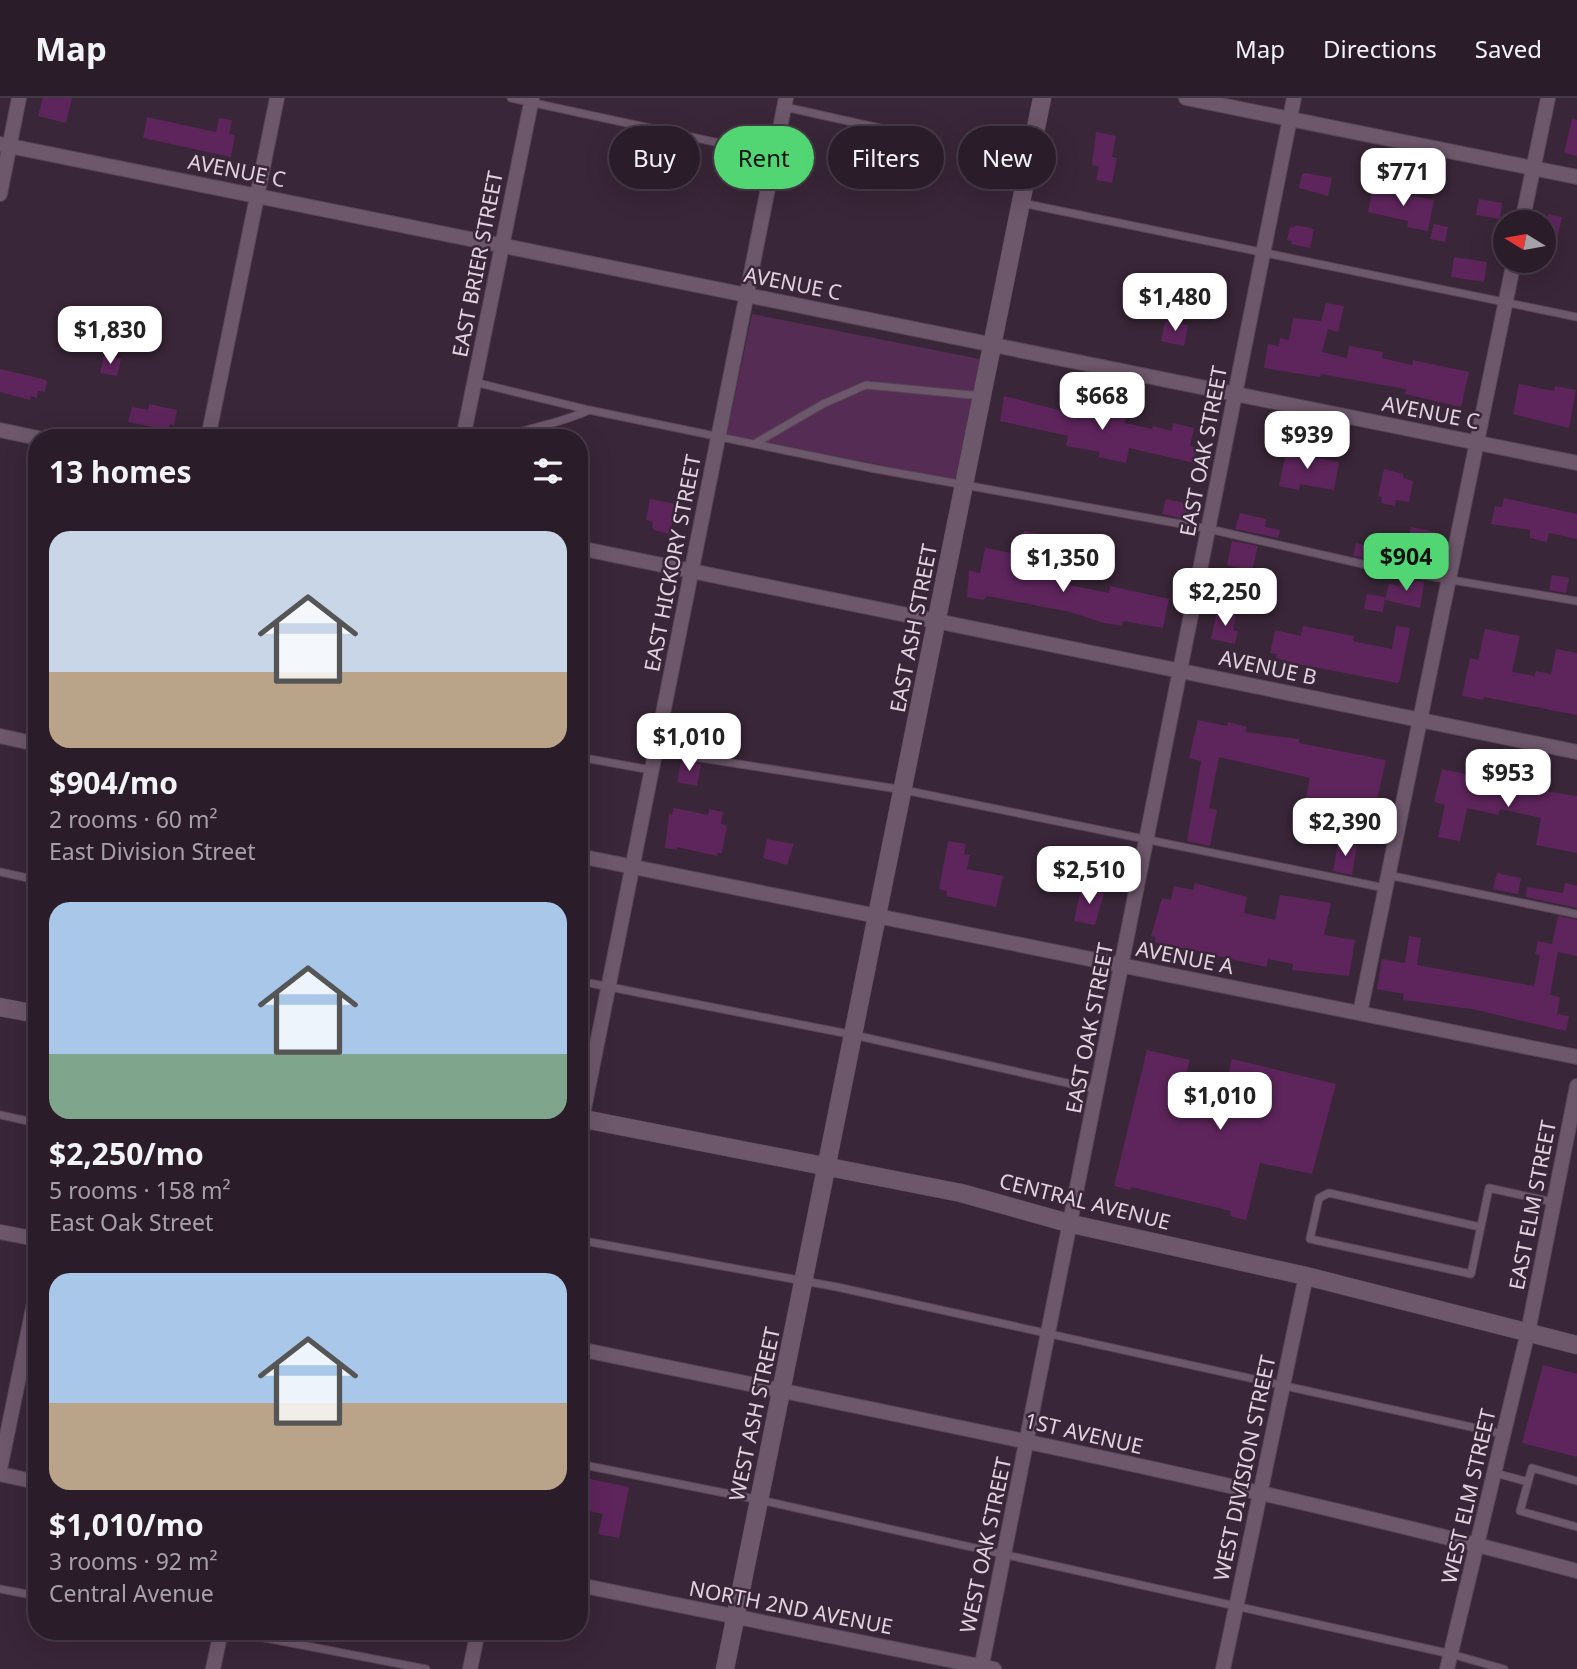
<!DOCTYPE html>
<meta charset="utf-8">
<style>
body{margin:0;font-family:"Noto Sans",sans-serif;background:#372936;color:#f1f3f6;height:100vh;display:flex;flex-direction:column;font-size:26px;white-space:nowrap}
*{box-sizing:border-box;margin:0}
p{font-size:23px;color:#a6a1a8}
.icon{flex:none;width:38px;height:38px;fill:none;stroke:currentColor;stroke-width:2;stroke-linecap:round;stroke-linejoin:round}
.map{position:relative;flex:1;overflow:hidden}
.details{position:absolute;left:28px;top:331px;width:560px;height:1211px;display:flex;flex-direction:column;background:#2b1c2a;border-radius:28px;box-shadow:0 7px 28px #0002,0 0 0 2px #473a47}
.details>*{flex:none}
.banner{position:absolute;left:609px;top:28px;width:665px;height:63px;display:flex;gap:14px}
.needle{width:46px;rotate:281deg}
.tools{position:absolute;left:1493px;top:112px;display:grid;gap:14px}
.tools a{display:grid;place-items:center;width:63px;height:63px;border-radius:50%;background:#2b1c2a;box-shadow:0 7px 28px #0002,0 0 0 2px #473a47;font-size:35px}
.price{position:absolute;translate:-50% -60px;padding:0 16px;border-radius:14px;background:#fff;color:#222;font-size:23px;line-height:46px;filter:drop-shadow(0 2px 4px #0008)}
.price::after{content:'';position:absolute;left:50%;top:42px;width:21px;height:16px;margin-left:-10px;background:inherit;clip-path:polygon(0 0,100% 0,50% 100%)}
.price.active{background:#52d673;color:#111}
ul{padding:0;list-style:none}
li{display:grid;align-content:center;gap:14px;height:371px;padding:0 21px}
li span{display:grid;place-items:center;height:217px;border-radius:21px;color:#555}
li>.icon{margin-inline-start:auto}
span .icon{width:126px;height:126px;fill:#fffc;stroke-width:1}
li b{font-size:30px}
h2{display:flex;justify-content:space-between;align-items:center;height:84px;padding:0 21px;font-size:30px}
.pill{padding:0 24px;border-radius:32px;background:#2b1c2a;box-shadow:0 7px 28px #0002,0 0 0 2px #473a47;font-size:24px;line-height:63px}
.pill.active{background:#52d673;color:#111}
header{display:flex;align-items:center;gap:42px;box-sizing:border-box;height:98px;padding:0 35px;background:#2b1c2a;border-bottom:2px solid #473a47}
header strong{font-size:33px}
nav{display:flex;gap:38px;margin-inline-start:auto;font-size:24px}
.map>svg:first-child{display:block}
.green{fill:#552c54}
.building{fill:#5e255c}
.lines{fill:none;stroke-linecap:round;stroke-linejoin:round}
.service-casing{stroke:#564554;stroke-width:9}
.minor-casing{stroke:#564554;stroke-width:16}
.tertiary-casing{stroke:#564554;stroke-width:19}
.service{stroke:#6d576b;stroke-width:7}
.minor{stroke:#6d576b;stroke-width:14}
.tertiary{stroke:#6d576b;stroke-width:18}
.labels{text-anchor:middle;dominant-baseline:central;stroke-width:5;stroke-linejoin:round;paint-order:stroke}
.street-label{font-size:21px;fill:#e0d3de;stroke:#392638}
</style>
<header>
<strong>Map</strong>
<nav><a>Map</a><a>Directions</a><a>Saved</a></nav>
</header>
<div class="map">
<svg width="1577" height="1571" viewBox="0 0 1577 1571">
<rect width="100%" height="100%" fill="#392638"/>
<path class="green" d="M752 216 980 261 955 382 727 336Z"/>
<path class="building" d="M43 0H72L66 25 38 18Z
M147 19 216 34 219 20 232 22 229 36 235 37 231 59 143 40Z
M1572 21 1577 22V58L1564 55Z
M1096 34 1116 38 1112 59 1117 60 1112 85 1096 82 1099 69 1092 67Z
M1306 75 1332 80 1328 98 1299 90 1302 76Z
M1373 90 1434 102 1428 133 1407 129 1408 123 1368 114Z
M1479 101 1502 105 1500 121 1476 117Z
M1548 116 1562 119 1558 137 1544 134Z
M1434 126 1448 129 1445 144 1430 141Z
M1295 127 1314 131 1310 150 1291 146 1292 143 1287 142 1290 129 1294 130Z
M1454 159 1487 164 1484 184 1451 179Z
M1326 205 1344 208 1338 234 1328 231 1322 254 1347 260 1349 248 1383 254 1382 260 1412 267 1413 262 1469 274 1461 309 1405 296 1406 291 1321 276 1320 279 1264 270 1268 246 1279 248 1280 240 1289 242 1293 220 1321 223Z
M1165 223 1188 227 1184 248 1161 243Z
M104 257 121 261 117 278 100 275Z
M0 271 47 282 45 294 38 293 37 300 31 298 30 302 0 294Z
M1519 286 1554 293 1555 288 1576 292 1569 330 1513 316Z
M1004 298 1062 313 1126 320 1125 325 1152 331 1153 328 1172 333 1173 325 1194 330 1190 348 1197 350 1194 365 1129 350 1126 365 1098 359 1100 354 1066 348 1068 338 1000 323Z
M149 306 177 312 174 327 170 326 168 332 128 324 132 309 148 312Z
M1287 348 1306 352 1305 358 1339 364 1334 392 1300 386 1299 392 1279 388Z
M1384 371 1403 376V380L1413 383 1409 404 1396 402 1395 408 1381 405 1382 399 1378 398Z
M1504 400 1577 416V441L1549 435 1547 444 1530 440V432L1491 426 1495 408 1502 409Z
M650 401 676 406 670 436 656 433 652 430 653 424 646 422Z
M1166 401 1190 406 1186 421 1162 416Z
M1240 415 1266 421 1265 429 1280 432 1278 440 1235 431Z
M1411 429 1435 434 1427 472 1403 468Z
M1024 433 1040 436 1038 454 1021 451Z
M1232 443 1258 448 1252 473 1227 467Z
M1356 445 1374 449 1372 462 1353 458Z
M985 450 1017 456 1014 474 1065 482 1064 486 1109 495 1110 488 1169 501 1163 530 1123 523 1122 528 1104 525 1070 514 987 498 983 502 967 499 969 472 980 475Z
M1552 477 1569 480 1566 495 1549 492Z
M1400 480 1424 484 1420 510 1385 502 1389 486 1399 488Z
M1367 496 1385 499 1383 514 1364 511Z
M1217 513 1236 517 1233 532 1238 533 1235 546 1211 541Z
M1303 528 1354 538 1353 543 1392 551 1396 528 1410 530 1400 582 1397 585 1298 566 1276 560 1277 556 1270 555 1275 532 1301 538Z
M1485 531 1520 538 1512 574 1535 578 1536 573 1551 576 1556 551 1577 555V617L1484 599 1483 602 1462 598 1470 560 1478 562Z
M1198 622 1227 628 1228 624 1247 629 1245 634 1299 641V645L1386 662 1370 734 1354 731 1356 721 1304 710 1310 680 1219 659 1209 710 1217 712 1210 748 1187 743 1201 663 1189 660Z
M681 663 701 666 697 688 677 684Z
M1442 671 1470 677 1469 682 1519 693 1520 689 1577 698V755L1536 747 1541 720 1500 711 1498 717 1467 710 1460 743 1438 739 1445 707 1434 704Z
M674 710 708 717 709 711 723 714 721 726 727 728 722 755H718L717 758 677 749V752L665 750 669 716 672 717Z
M767 741 794 746 787 767 763 760Z
M948 743 966 746 964 756 970 757 967 771 1003 778 996 809 946 798 947 793 939 791Z
M1338 744 1357 747 1352 777 1333 773Z
M1497 775 1521 780 1518 796 1493 791Z
M1195 785 1247 799 1244 815 1275 822 1280 797 1331 805 1324 837 1355 842 1349 878 1292 872 1293 866 1268 861 1266 869 1155 844 1156 839 1151 838 1162 800 1171 802 1174 788 1193 792Z
M1565 785 1577 788V810L1526 799 1527 789 1563 795Z
M1081 790 1104 795 1095 827 1074 823Z
M1558 818 1577 822V858L1558 854 1550 897 1560 899 1557 916 1569 918 1566 933 1472 911 1403 902 1404 896 1377 891 1382 861 1405 865 1409 838 1421 840 1417 867 1534 888 1540 857 1535 856 1538 843 1552 846Z
M1147 952 1190 962 1185 980 1195 983 1188 1012 1218 1019 1232 961 1336 986 1312 1076 1260 1065 1246 1122 1230 1118 1231 1113 1131 1089 1130 1092 1114 1088Z
M1543 1267 1577 1276V1359L1522 1345Z
M581 1379 629 1389 619 1440 598 1436 603 1416 579 1411Z"/>
<g class="lines">
<defs>
<path id="service" d="M511 0 775 57
M785 9 911 37
M1022 105 1577 219
M474 284 589 312 876 371 1209 431 1380 470 1577 503
M504 340C532 328 563 325 589 312
M754 346 823 306 866 287 982 298
M656 653 904 692 1385 790
M579 659 651 672
M0 774 37 782
M1388 777 1577 816
M579 883 854 937 1098 992
M0 1017 37 1025
M1480 1129 1329 1095 1319 1100 1310 1141 1471 1176 1489 1090 1553 1104
M579 1142 837 1189 1503 1336
M579 1366 760 1402 1451 1556 1504 1571
M1495 1375 1528 1384
M1577 1383 1532 1370 1520 1413 1577 1429
M0 1491 37 1498
M229 1533 426 1571"/>
<path id="minor" d="M1186 0 1577 79
M0 46 1577 365
M0 96 19 0
M1522 124 1548 0
M0 332 38 340
M208 340 277 0
M463 340 532 0
M579 450 1577 654
M0 638 37 646
M579 758 1577 959
M1360 915 1514 163
M579 1036 786 0
M0 1134 37 1141
M579 1251C913 1320 1248 1385 1577 1473
M0 1371 37 1191
M0 1376 37 1384
M579 1487 994 1571
M213 1571 221 1533
M470 1571 478 1533
M981 1571 1294 0
M1223 1571 1306 1178
M1447 1571 1528 1234 1577 988"/>
<path id="tertiary" d="M0 909 37 916
M579 1020 961 1095 1072 1126 1306 1178 1577 1247
M725 1571 1042 0"/>
</defs>
<use href="#service" class="service-casing"/>
<use href="#minor" class="minor-casing"/>
<use href="#tertiary" class="tertiary-casing"/>
<use href="#service" class="service"/>
<use href="#minor" class="minor"/>
<use href="#tertiary" class="tertiary"/>
</g>
<g class="labels">
<g class="street-label">
<text transform="translate(237 72) rotate(11)">AVENUE C</text>
<text transform="translate(477 166) rotate(-79)">EAST BRIER STREET</text>
<text transform="translate(793 185) rotate(11)">AVENUE C</text>
<text transform="translate(1431 314) rotate(11)">AVENUE C</text>
<text transform="translate(1203 353) rotate(-79)">EAST OAK STREET</text>
<text transform="translate(672 465) rotate(-79)">EAST HICKORY STREET</text>
<text transform="translate(913 530) rotate(-79)">EAST ASH STREET</text>
<text transform="translate(1268 569) rotate(12)">AVENUE B</text>
<text transform="translate(1185 859) rotate(11)">AVENUE A</text>
<text transform="translate(1089 930) rotate(-79)">EAST OAK STREET</text>
<text transform="translate(1085 1103) rotate(14)">CENTRAL AVENUE</text>
<text transform="translate(1532 1107) rotate(-79)">EAST ELM STREET</text>
<text transform="translate(754 1316) rotate(-78)">WEST ASH STREET</text>
<text transform="translate(1084 1335) rotate(13)">1ST AVENUE</text>
<text transform="translate(1244 1370) rotate(-78)">WEST DIVISION STREET</text>
<text transform="translate(1468 1398) rotate(-77)">WEST ELM STREET</text>
<text transform="translate(985 1447) rotate(-78)">WEST OAK STREET</text>
<text transform="translate(791 1509) rotate(11)">NORTH 2ND AVENUE</text>
</g>
</g>
</svg>
<div class="tools">
<a><svg class="needle" viewBox="-14 -14 28 28"><path d="M0-13l5 13h-10z" fill="#e53935"/><path d="M0 13l5-13h-10z" fill="#a6a1a8"/></svg></a>
</div>
<b class="price" style="left:1403px;top:110px">$771</b>
<b class="price" style="left:1175px;top:235px">$1,480</b>
<b class="price" style="left:110px;top:268px">$1,830</b>
<b class="price" style="left:1102px;top:334px">$668</b>
<b class="price" style="left:1307px;top:373px">$939</b>
<b class="price active" style="left:1406px;top:495px">$904</b>
<b class="price" style="left:1063px;top:496px">$1,350</b>
<b class="price" style="left:1225px;top:530px">$2,250</b>
<b class="price" style="left:689px;top:675px">$1,010</b>
<b class="price" style="left:1508px;top:711px">$953</b>
<b class="price" style="left:1345px;top:760px">$2,390</b>
<b class="price" style="left:1089px;top:808px">$2,510</b>
<b class="price" style="left:1220px;top:1034px">$1,010</b>
<div class="banner">
<a class="pill">Buy</a>
<a class="pill active">Rent</a>
<a class="pill">Filters</a>
<a class="pill">New</a>
</div>
<section class="details">
<h2>13 homes<svg class="icon" aria-label="filters" viewBox="0 0 24 24"><path d="M4 7h16M4 17h16"/><circle cx="9" cy="7" r="2"/><circle cx="15" cy="17" r="2"/></svg></h2>
<ul>
<li><span style="background:linear-gradient(#c9d6e8 65%,#b9a48a 0)"><svg class="icon" aria-label="home" viewBox="0 0 24 24"><path d="M3 11l9-7 9 7M6 9v11h12V9"/></svg></span><div><b>$904/mo</b><p>2 rooms · 60 m²</p><p>East Division Street</p></div></li>
<li><span style="background:linear-gradient(#a9c7e8 70%,#7fa58c 0)"><svg class="icon" aria-label="home" viewBox="0 0 24 24"><path d="M3 11l9-7 9 7M6 9v11h12V9"/></svg></span><div><b>$2,250/mo</b><p>5 rooms · 158 m²</p><p>East Oak Street</p></div></li>
<li><span style="background:linear-gradient(#a9c7e8 60%,#b9a48a 0)"><svg class="icon" aria-label="home" viewBox="0 0 24 24"><path d="M3 11l9-7 9 7M6 9v11h12V9"/></svg></span><div><b>$1,010/mo</b><p>3 rooms · 92 m²</p><p>Central Avenue</p></div></li>
</ul>
</section>
</div>
